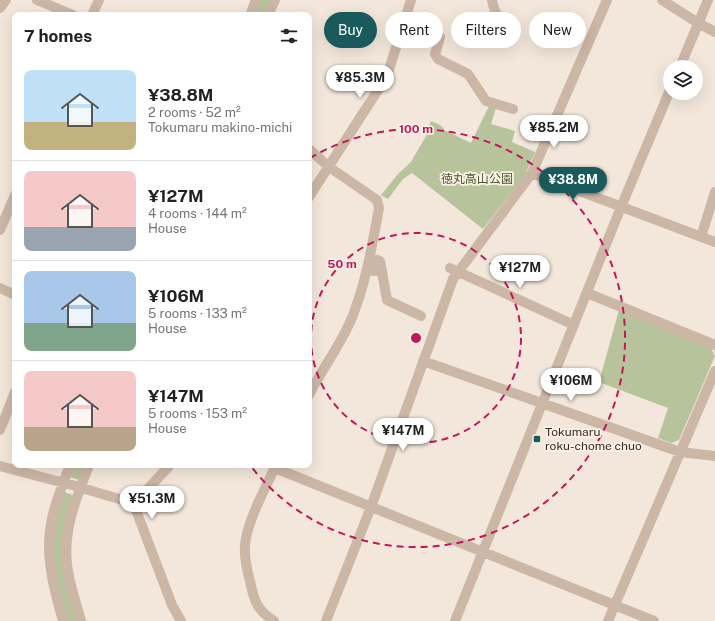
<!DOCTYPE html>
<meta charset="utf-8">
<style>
body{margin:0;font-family:"Public Sans","Noto Sans JP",sans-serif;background:#f6f6f6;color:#202124;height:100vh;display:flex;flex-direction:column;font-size:15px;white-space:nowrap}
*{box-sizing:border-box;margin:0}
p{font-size:13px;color:#757577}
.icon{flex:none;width:22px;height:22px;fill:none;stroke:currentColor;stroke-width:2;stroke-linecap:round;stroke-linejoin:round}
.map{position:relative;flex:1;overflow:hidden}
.panel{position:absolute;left:12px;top:12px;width:300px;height:456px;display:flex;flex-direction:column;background:#fff;border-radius:8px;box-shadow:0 4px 16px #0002}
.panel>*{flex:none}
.banner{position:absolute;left:324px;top:12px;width:331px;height:36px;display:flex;gap:8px}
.controls{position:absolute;left:663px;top:60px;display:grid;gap:8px}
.controls a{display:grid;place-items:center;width:40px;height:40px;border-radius:50%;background:#fff;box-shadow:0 4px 16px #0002;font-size:20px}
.price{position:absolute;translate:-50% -34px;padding:0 9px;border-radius:14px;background:#fff;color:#222;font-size:13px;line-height:26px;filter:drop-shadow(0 1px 2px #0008)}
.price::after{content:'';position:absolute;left:50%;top:24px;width:12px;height:9px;margin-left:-6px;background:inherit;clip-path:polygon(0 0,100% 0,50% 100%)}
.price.current{background:#1a5a5c;color:#fff}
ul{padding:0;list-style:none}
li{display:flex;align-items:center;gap:12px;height:100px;padding:0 12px}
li+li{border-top:1px solid #e0e0e0}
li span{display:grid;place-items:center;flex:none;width:112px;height:80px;border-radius:8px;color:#555}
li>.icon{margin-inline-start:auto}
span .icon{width:48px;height:48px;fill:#fffc;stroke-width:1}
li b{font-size:17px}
h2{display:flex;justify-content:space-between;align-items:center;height:48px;padding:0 12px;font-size:17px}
.tag{padding:0 14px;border-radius:18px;background:#fff;box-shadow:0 4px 16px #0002;font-size:14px;line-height:36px}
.tag.current{background:#1a5a5c;color:#fff}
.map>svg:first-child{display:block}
.green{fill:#b7c39a}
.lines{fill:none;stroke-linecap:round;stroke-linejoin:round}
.minor{stroke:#ccb6a6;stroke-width:10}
.ring{fill:none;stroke:#c2185b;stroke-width:2;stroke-dasharray:7 5}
.poi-dot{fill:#1a5a5c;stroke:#fbf1e7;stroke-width:1.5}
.labels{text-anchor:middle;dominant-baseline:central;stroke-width:3.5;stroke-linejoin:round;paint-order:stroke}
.park-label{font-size:12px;fill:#495729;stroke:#fbf1e7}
.poi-label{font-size:12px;fill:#382c27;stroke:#fbf1e7;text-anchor:start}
.centre{fill:#c2185b;stroke:#fbf1e7;stroke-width:2}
.ring-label{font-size:12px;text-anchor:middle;font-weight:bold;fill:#c2185b;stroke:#fbf1e7;stroke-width:3.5;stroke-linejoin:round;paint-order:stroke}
</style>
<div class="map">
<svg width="715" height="621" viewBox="0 0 715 621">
<rect width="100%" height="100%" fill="#f3e7db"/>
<path class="green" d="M260 0H271L264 15H253Z
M489 106 496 108 491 124 515 131 512 142 535 152 525 175 483 229 412 173 403 179 388 199 381 195 398 174 411 162 426 136 431 121 440 125 446 131 471 143Z
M619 310 711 348 715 356 679 440 671 443 658 438 668 408 599 382Z
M74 465H86L80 480 69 477Z
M64 492 73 495 63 548 77 621H66C58 590 50 558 55 525 56 514 61 503 64 492Z"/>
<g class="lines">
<path class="minor" d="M37 0 73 15
M492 0C495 15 497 16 511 23
M662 0 698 23 715 32
M0 8 6 0
M92 15 99 0
M250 15 256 0
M268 15 275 0
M404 22 440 37 435 54 438 59 468 74 486 101 513 109
M680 67 708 0
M309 149 329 167 377 200 379 208C372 245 367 279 353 315 342 344 322 368 309 395
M532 173 715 242
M309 197 387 76 411 0
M0 230 15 195
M701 237 715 192
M450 268 574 325
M368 270 376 271 377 260 380 261 387 300 421 316
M0 288 15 295
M587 293 715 345
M423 361 680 452 715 456
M0 430 15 392
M0 466 72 485 126 501 136 510 172 605 181 621
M275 468 654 621
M132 506 170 465
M63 621C56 596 49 571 49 545 49 517 60 491 70 465
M81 621C76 602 69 583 67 564 63 528 77 497 89 465
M274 621C257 610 254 601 250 581 247 570 244 557 245 545 247 521 266 487 276 465
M326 621 371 507 453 279 532 173 607 0
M455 621 621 207 670 90
M608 621 715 371"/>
</g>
<g class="ring">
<circle cx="416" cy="338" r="105"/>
<path d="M310 158A209 209 0 1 1 250 465"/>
</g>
<rect class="poi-dot" x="533" y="435" width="8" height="8" rx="2"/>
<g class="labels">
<g class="park-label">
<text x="477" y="179">徳丸高山公園</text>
</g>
<g class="poi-label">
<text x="545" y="432">Tokumaru<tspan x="545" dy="14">roku-chome chuo</tspan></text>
</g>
</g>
<circle cx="416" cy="338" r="6" class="centre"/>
<g class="ring-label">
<text x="416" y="133">100 m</text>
<text x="342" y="268">50 m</text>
</g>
</svg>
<div class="controls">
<a><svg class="icon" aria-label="layers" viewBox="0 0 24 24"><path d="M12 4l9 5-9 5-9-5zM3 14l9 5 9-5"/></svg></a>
</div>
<b class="price" style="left:360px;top:99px">¥85.3M</b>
<b class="price" style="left:554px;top:149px">¥85.2M</b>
<b class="price current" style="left:573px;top:201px">¥38.8M</b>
<b class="price" style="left:520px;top:289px">¥127M</b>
<b class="price" style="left:571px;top:402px">¥106M</b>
<b class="price" style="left:403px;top:452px">¥147M</b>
<b class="price" style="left:152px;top:520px">¥51.3M</b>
<div class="banner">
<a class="tag current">Buy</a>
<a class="tag">Rent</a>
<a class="tag">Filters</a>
<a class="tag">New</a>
</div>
<section class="panel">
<h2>7 homes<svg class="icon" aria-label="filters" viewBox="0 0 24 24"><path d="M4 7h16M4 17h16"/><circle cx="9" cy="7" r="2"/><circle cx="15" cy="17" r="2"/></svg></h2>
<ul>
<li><span style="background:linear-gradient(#bfe0f5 65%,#c2b280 0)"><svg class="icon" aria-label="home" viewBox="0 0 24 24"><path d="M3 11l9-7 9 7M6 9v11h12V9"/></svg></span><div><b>¥38.8M</b><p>2 rooms · 52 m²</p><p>Tokumaru makino-michi</p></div></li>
<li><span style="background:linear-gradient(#f6c9c9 70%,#9aa5b1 0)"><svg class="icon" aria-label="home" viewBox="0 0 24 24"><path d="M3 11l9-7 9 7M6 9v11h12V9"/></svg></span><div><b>¥127M</b><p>4 rooms · 144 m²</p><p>House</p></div></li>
<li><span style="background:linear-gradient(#a9c7e8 65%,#7fa58c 0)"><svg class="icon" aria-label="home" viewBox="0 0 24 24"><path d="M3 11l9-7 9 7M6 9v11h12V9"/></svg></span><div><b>¥106M</b><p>5 rooms · 133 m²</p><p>House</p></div></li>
<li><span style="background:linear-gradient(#f6c9c9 70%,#b9a48a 0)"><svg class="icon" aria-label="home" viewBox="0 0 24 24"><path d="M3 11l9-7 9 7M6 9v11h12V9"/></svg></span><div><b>¥147M</b><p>5 rooms · 153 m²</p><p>House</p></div></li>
</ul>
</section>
</div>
